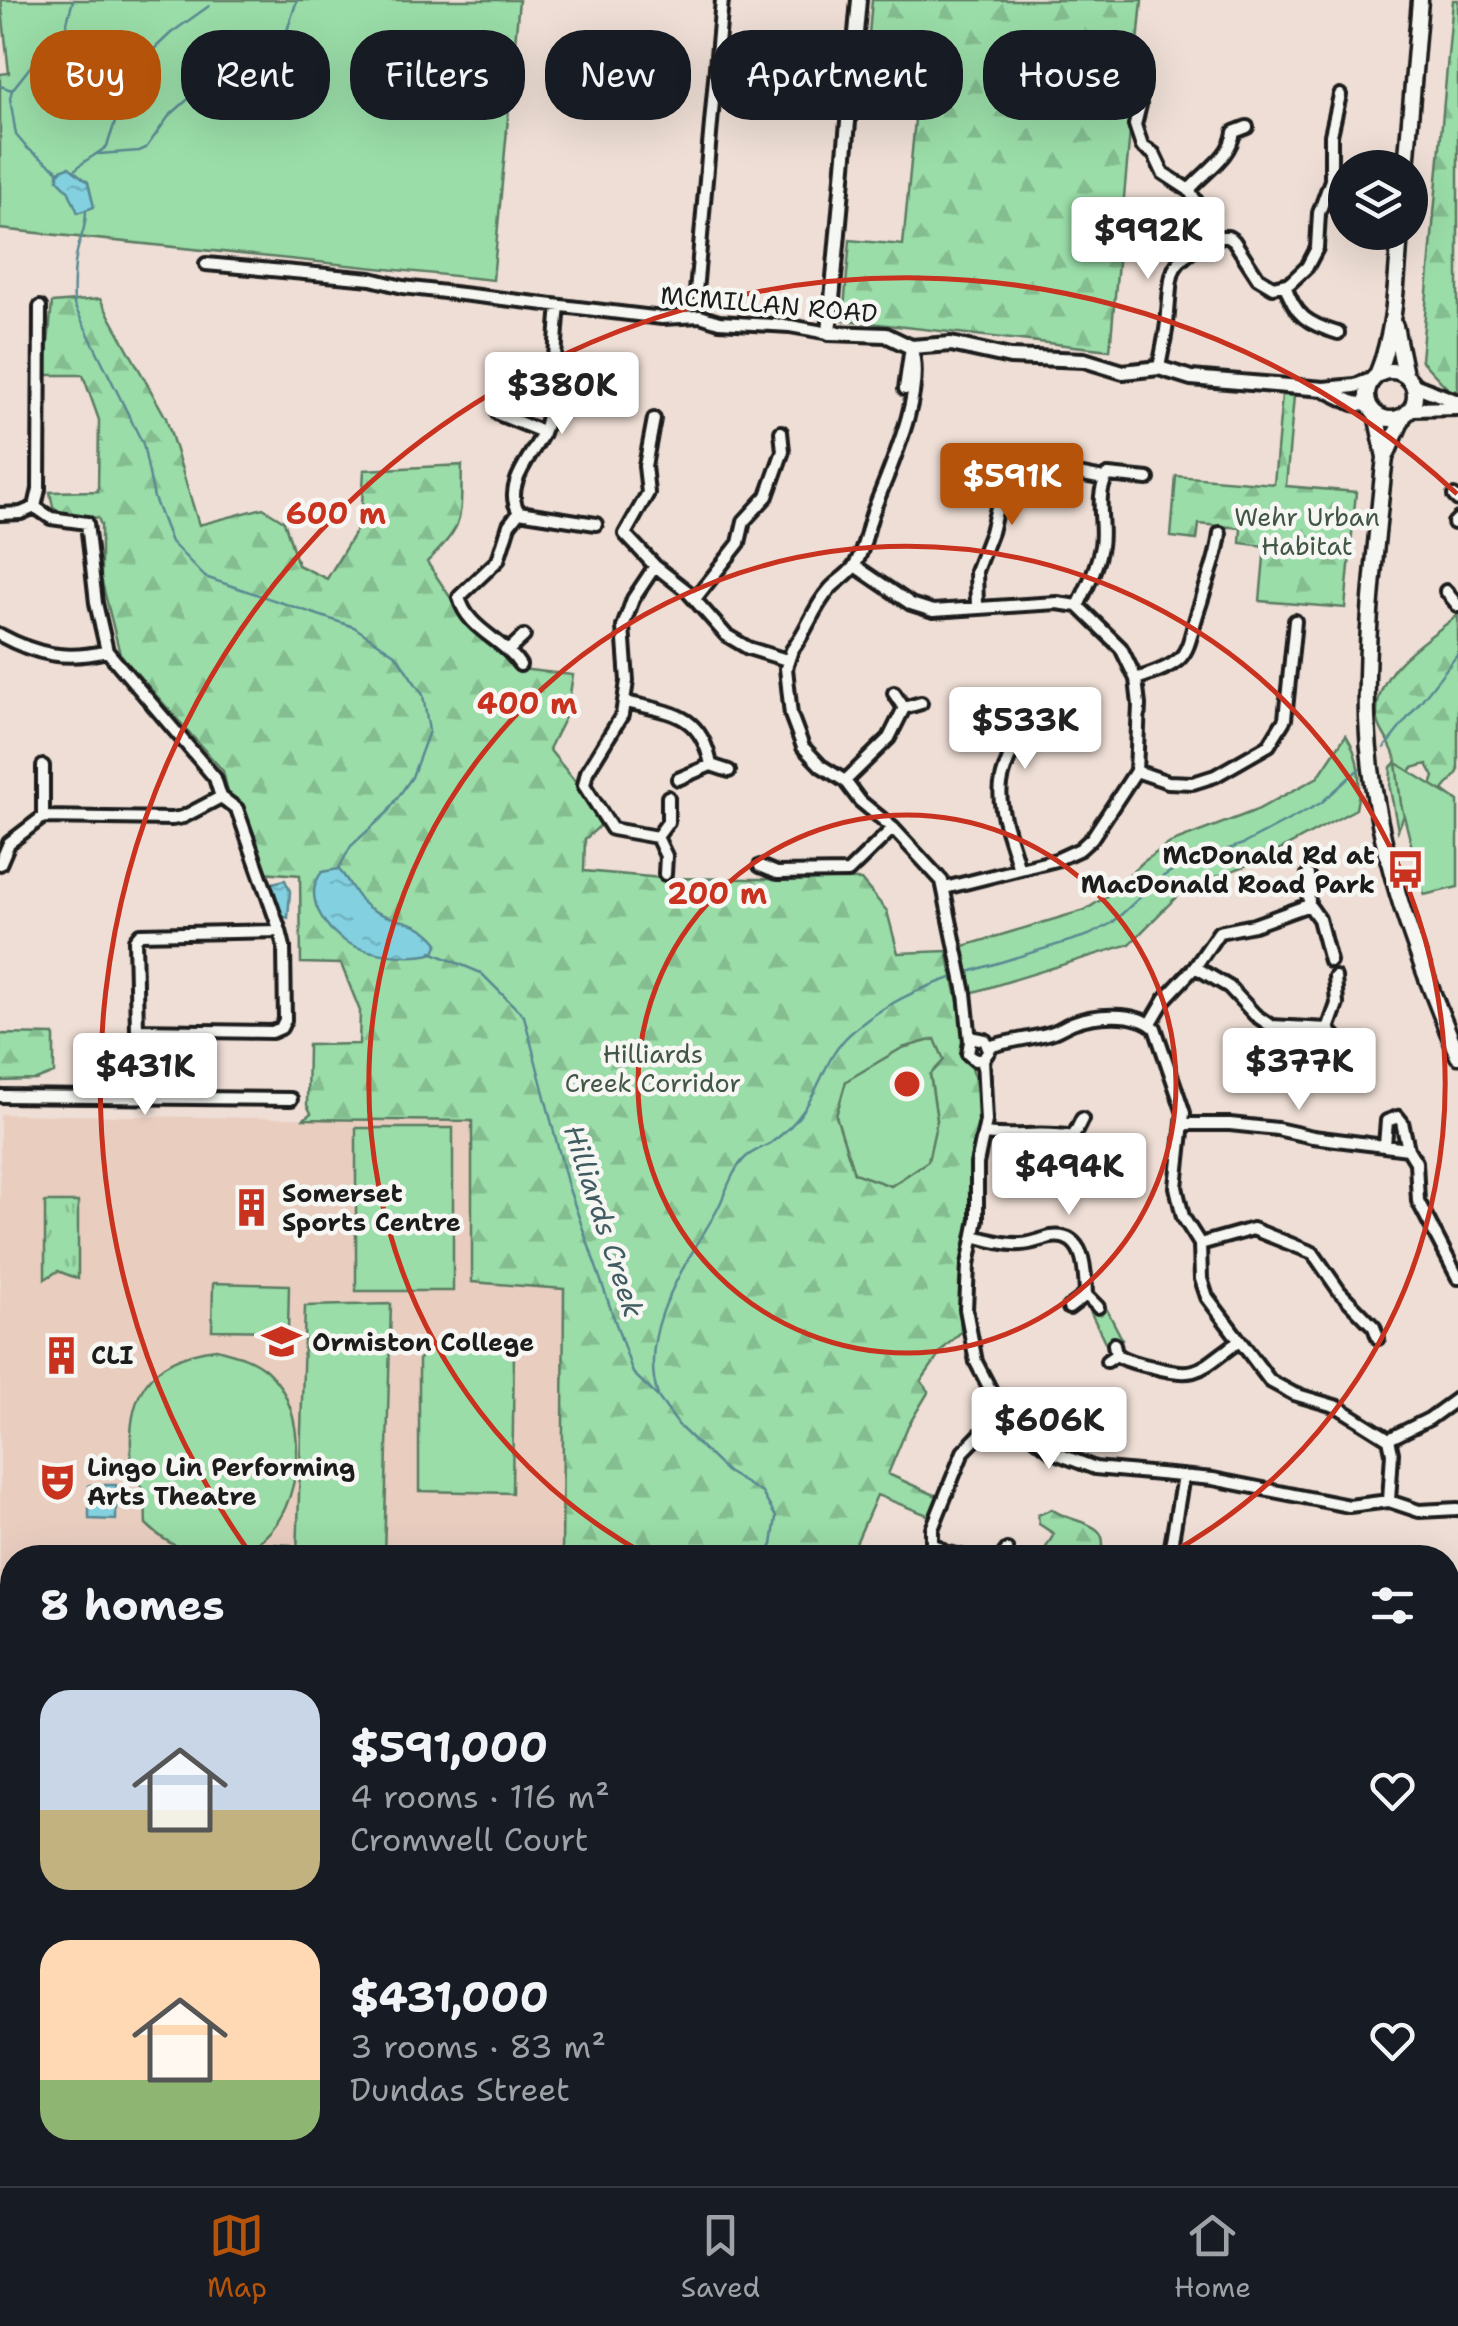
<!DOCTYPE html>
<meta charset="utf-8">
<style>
body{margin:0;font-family:"Shantell Sans",sans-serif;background:#20242c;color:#f1f3f6;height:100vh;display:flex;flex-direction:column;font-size:38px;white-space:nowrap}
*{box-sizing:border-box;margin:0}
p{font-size:32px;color:#9ea1a6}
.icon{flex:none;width:55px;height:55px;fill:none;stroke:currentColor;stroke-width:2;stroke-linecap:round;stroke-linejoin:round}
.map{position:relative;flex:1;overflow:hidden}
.side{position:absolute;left:0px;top:1545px;width:1460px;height:642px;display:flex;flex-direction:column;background:#171b24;border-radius:40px 40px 0 0;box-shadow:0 10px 40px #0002}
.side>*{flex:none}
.top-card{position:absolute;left:30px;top:30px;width:1400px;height:90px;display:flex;gap:20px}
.buttons{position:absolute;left:1328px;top:150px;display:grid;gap:20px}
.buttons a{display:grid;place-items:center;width:100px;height:100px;border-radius:50%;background:#171b24;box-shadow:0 10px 40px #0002;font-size:50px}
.price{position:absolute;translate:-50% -85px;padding:0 22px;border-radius:10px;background:#fff;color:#222;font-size:32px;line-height:65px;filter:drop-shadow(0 2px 5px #0008)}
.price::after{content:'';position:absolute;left:50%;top:60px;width:30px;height:22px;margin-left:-15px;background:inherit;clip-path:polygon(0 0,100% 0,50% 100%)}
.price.selected{background:#b45309;color:#fff}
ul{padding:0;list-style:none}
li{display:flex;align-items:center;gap:30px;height:250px;padding:0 40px}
li span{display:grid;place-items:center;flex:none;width:280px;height:200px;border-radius:30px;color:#555}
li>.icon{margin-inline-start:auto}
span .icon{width:120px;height:120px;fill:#fffc;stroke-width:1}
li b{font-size:42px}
h2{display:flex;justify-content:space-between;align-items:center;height:120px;padding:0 40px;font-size:42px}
.tag{padding:0 35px;border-radius:40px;background:#171b24;box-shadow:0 10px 40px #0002;font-size:35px;line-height:90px}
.tag.selected{background:#b45309;color:#fff}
.tabs{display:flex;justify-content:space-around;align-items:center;height:140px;border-top:2px solid #363941;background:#171b24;font-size:28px;color:#9ea1a6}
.tabs a{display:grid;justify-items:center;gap:5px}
.tabs .selected{color:#b45309}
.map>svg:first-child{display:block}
.built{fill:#e9cec0}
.grass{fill:url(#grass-tufts);stroke:#5b7c62;stroke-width:2.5}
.forest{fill:url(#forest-firs);stroke:#5b7c62;stroke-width:2.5;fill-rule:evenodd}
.park{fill:#9adda8;stroke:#5b7c62;stroke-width:2.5}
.water{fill:url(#water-ripples);stroke:#5a8992;stroke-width:2.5}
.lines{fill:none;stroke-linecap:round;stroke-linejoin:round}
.stream{stroke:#5a8992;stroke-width:2.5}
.minor-casing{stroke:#1c1c1c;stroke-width:18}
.tertiary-casing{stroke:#1c1c1c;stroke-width:20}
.secondary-casing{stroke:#1c1c1c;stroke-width:21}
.primary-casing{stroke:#1c1c1c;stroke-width:22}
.minor{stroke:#f6f6f2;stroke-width:10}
.tertiary{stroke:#f6f6f2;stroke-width:12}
.secondary{stroke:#f6f6f2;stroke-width:14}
.primary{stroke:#f6f6f2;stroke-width:15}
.ring{fill:none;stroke:#c8321e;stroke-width:5}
.labels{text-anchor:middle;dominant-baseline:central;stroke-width:9;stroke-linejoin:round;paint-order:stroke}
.street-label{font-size:25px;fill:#1c1c1c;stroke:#f6f6f2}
.park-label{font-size:25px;fill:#425646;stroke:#f6f6f2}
.poi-label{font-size:25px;font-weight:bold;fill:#1c1c1c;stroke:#f6f6f2;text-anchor:start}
.water-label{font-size:28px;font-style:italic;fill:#405b61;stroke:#f6f6f2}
.centre{fill:#c8321e;stroke:#f6f6f2;stroke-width:5}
.ring-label{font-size:30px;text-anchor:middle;font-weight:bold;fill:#c8321e;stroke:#f6f6f2;stroke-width:9;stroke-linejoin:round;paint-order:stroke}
</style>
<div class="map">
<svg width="1458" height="2186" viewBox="0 0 1458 2186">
<defs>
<pattern id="grass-tufts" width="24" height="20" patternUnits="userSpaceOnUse" patternTransform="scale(2.5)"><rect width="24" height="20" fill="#9adda8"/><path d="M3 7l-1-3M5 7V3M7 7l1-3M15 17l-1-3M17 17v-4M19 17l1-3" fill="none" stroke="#84bd90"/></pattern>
<pattern id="forest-firs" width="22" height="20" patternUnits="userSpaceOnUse" patternTransform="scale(2.5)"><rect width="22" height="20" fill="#9adda8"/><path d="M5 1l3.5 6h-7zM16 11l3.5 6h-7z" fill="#84bd90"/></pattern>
<pattern id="water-ripples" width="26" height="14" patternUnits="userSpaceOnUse" patternTransform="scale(2.5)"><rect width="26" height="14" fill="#83d1e0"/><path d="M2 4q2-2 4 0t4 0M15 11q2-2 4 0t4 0" fill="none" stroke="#71b3c0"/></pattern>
</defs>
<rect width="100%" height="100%" fill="#eeded5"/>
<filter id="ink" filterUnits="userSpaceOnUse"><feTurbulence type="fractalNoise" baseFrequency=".01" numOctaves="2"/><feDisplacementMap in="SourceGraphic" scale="20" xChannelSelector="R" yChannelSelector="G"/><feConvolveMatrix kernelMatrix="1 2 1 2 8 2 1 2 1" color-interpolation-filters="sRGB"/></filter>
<g filter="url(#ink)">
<path class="built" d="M0 1114 472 1121V1282L564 1289 562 1557 12 1558V1659H0Z
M1448 1853 1458 1854V1937L1448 1936Z"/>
<path class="grass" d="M45 1202H78V1279L58 1271 45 1279Z"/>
<path class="forest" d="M872 0H1142L1110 350 843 320 850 240 903 245 916 109 863 103Z
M1453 0H1458V391L1449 390 1421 360Z
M100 299 166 418 199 525 263 508 284 521 298 565 327 579 361 522 364 470 462 465C460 519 467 523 427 562L467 623 502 654 512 668 573 675 567 713 549 749 578 785 601 825 585 839 584 871 662 878 861 880 887 911 898 953 947 951 963 1025 962 1055 972 1068 981 1106 969 1225 959 1283 961 1332 944 1348 921 1381 929 1391 908 1426 888 1474 937 1496 930 1516 877 1495 850 1557H562L564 1289 472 1282V1121L304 1119 311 1113 307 1105 308 1045 359 1044 360 1011 341 964 301 963 300 875 262 872 242 809 229 796 223 771 120 654 101 578V525L98 518 65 514 53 507 50 492 98 491 99 420 83 375H45L52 303ZM930 1075 937 1120 836 1116Z
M1282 395 1294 396 1286 486 1356 492 1345 608 1260 601 1265 546 1240 543 1241 528 1199 524 1197 540 1171 537 1176 476 1274 484Z
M1458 615V772L1443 790 1458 801 1430 788 1434 777 1427 764 1412 768 1407 779V808L1398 830 1390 789 1391 767 1396 762C1394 743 1376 731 1377 711 1379 666 1427 640 1458 615Z
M0 1034 54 1035V1073L36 1080 0 1081Z
M1052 1509C1070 1525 1115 1518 1100 1557H1046L1044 1551 1054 1534 1039 1524 1038 1515Z"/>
<path class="park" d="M1 0H519L493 280 0 229V74L9 73Z
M1346 735C1360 757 1362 784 1356 809L1263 859 1184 889 1130 944 958 997 947 951 1085 910 1107 896 1143 862 1170 843 1257 810 1318 777Z
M1396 763 1458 801V887L1424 895 1401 804Z
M935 1039 944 1060 930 1075 937 1120 928 1161 891 1186 854 1173 836 1116 846 1081 902 1048Z
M356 1128H453V1291H356Z
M213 1283 289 1285 288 1331 212 1330Z
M391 1304 384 1557H297L305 1306Z
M1104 1304 1122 1339 1107 1346 1091 1313Z
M422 1348 514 1349 512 1493 419 1491V1361Z
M216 1349C234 1354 251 1357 266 1370 311 1408 306 1510 257 1543L291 1545V1557H252L251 1546C213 1568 175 1552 146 1524 145 1514 147 1502 144 1493 140 1483 133 1474 132 1464 125 1397 147 1357 216 1349Z
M0 1691 12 1692V1753L0 1758Z
M12 1781V1997L0 1995V1788Z
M147 2175H251L249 2186H152Z"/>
<path class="water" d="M69 167 88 182 94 207 78 213 68 190 58 180V171Z
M338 869C350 880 355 898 368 907 394 925 416 915 438 943L434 953C410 960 370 955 348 943 324 929 302 896 322 872Z
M285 880 290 891 288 918 281 916 270 888 272 883Z
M89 1485H116V1520L89 1519Z"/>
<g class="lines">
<path class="stream" d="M0 86 12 90
M99 154 139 151 146 148 169 116 193 95 223 73 260 60 285 37 297 0
M74 171C87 157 95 157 107 146L133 69 171 33 209 6
M60 172 27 148 16 135 10 98 12 90 31 66 49 53 65 30 73 0
M86 210C86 223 83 232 79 244 73 264 73 284 74 305L143 444 154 498 171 542 205 577 354 627 396 655 423 695 429 731 412 777 387 813 351 846 339 868
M1384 748 1458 654
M431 952 481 973 524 1016 568 1186 633 1373 658 1397 680 1427 727 1472 762 1493 776 1517 772 1545 763 1558
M965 973 1089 935 1112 923 1162 877 1180 866 1243 844 1321 803 1359 769
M658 1396C637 1331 685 1266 716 1212 726 1194 730 1173 745 1158 752 1151 762 1148 771 1143 783 1134 795 1123 803 1111 822 1085 826 1055 851 1033 882 1005 917 989 957 976
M0 1777 12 1770
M0 1807 12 1819
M0 1958 12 1966"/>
<defs>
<path id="minor" d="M1137 76 1140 105 1135 125 1142 146 1154 154 1163 173 1189 190 1206 217 1213 237
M1189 190C1206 170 1230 158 1234 132L1247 127
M1213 237H1228L1234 241 1258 278 1273 287 1290 283 1307 267 1317 248 1319 213 1331 180V135L1340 95
M206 264 371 279 403 287 662 318 700 316 719 322 790 326 829 333
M1285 285C1295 316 1308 324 1338 333
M696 292 722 0
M559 306C555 339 555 404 543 433 532 456 502 487 519 512L596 524
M911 347C927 391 889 470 873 512 867 528 865 548 856 563 850 575 837 580 829 590 813 608 807 631 792 650L786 668 791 715 803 747 821 766 845 781 860 801 893 828 942 881 965 993 970 1041
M1159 368C1162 350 1167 331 1168 313 1172 261 1169 267 1213 237
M905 389 911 347
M498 414 543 432
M654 419 645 466 648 493 625 534 655 566 687 591 726 635 748 648 787 660
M1078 474 1104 479
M1454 496 1458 500
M35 507 51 518 87 523 96 603 107 651 215 778 221 797 237 809 280 931 284 947 285 1020 281 1028 272 1032 137 1030 135 940 140 934 280 931
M35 507 39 489 40 307
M519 512 509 525 498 560 459 597C467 630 504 639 520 665
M0 514 21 513 35 507
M1454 523 1458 519
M655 566 633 599 623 627 627 681 622 715 587 772 584 785 612 829 657 837 668 822V797
M855 566 911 604 933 611 1057 603 1078 606 1121 648 1136 679 1139 705 1136 771 1092 838 1080 849 1056 860 945 888
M1446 591 1458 606
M695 599 739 543 744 521 767 496 783 451 781 432
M977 606 976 571 991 532 1005 475 997 461
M1078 606C1087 587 1097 568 1101 546 1105 523 1094 496 1108 475L1148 479
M0 635C37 655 66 661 107 651
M510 649 524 636
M1136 679C1196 660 1183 654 1201 602 1208 578 1217 559 1220 533
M894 693 904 708
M1009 701 1022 717C1020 739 1007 757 1002 779 995 808 1012 839 1018 867
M626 702C670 713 701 712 711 765L729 771
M1022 717 1041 713
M43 766V817
M1136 771 1168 782 1193 783 1215 776 1269 745 1285 719 1295 621
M678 779 711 765
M845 781 889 738 904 708 921 703
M657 837 666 856 665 874
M0 864 9 843 43 817 172 819 183 817 221 797
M760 866 777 873 848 872 893 828
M1309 905 1319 919 1330 961
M1195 967 1229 987 1255 1015 1271 1026 1328 1029 1338 1040
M1151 1023 1165 999 1195 967 1219 932 1254 925 1309 905 1308 875
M1328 1029 1337 1004 1335 977
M989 1047C1009 1040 1031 1039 1050 1033 1058 1031 1064 1026 1072 1023 1094 1014 1136 1011 1155 1028L1184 1113 1176 1187 1183 1217 1200 1244 1201 1279 1207 1297 1270 1381 1294 1394 1338 1407 1389 1439 1392 1453 1389 1501
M983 1059 975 1060 968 1054 970 1041 975 1038 985 1040 989 1051 983 1059 986 1121 977 1164V1219L968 1265 966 1309 976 1362 1002 1412 1053 1452 1095 1468 1213 1479 1349 1506 1389 1501 1419 1511 1458 1509
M0 1096 291 1099
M1185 1124H1230L1277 1129 1313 1137 1408 1149
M984 1134C1015 1138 1043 1131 1073 1137L1081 1159
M1073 1137 1082 1119
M1385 1145 1387 1121 1398 1117 1402 1122 1408 1149 1416 1162 1418 1201 1458 1278
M974 1236C989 1240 1005 1245 1021 1244 1032 1244 1041 1239 1051 1237 1086 1232 1085 1272 1086 1295L1098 1307
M1200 1244 1253 1229 1313 1253 1340 1292 1374 1327 1378 1338
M1069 1308 1086 1295
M1116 1355C1129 1362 1139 1364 1153 1367 1200 1380 1201 1368 1238 1342
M1107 1361 1116 1355 1114 1344
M1389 1439 1429 1419 1458 1398
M969 1558 945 1552 932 1543V1529L963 1452 1002 1412
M1001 1558 1007 1550
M1169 1558 1183 1476
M1448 1640 1450 1636
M1448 1671V1672
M0 2049 12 2051
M0 2145 12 2147
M0 2163 12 2164
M144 2175 146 2186
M533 2175 630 2186
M259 2186 267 2179 276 2177 340 2186
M429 2186 452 2175
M954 2186 955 2175"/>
<path id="tertiary" d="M859 0 829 333 886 335 911 347 951 344 1010 357 1084 360 1123 372 1159 368 1191 378 1324 389 1355 386 1371 380
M1414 385 1458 402
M1324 389 1353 403 1368 405
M1411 409 1458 408
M477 2175 488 2186
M495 2186 506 2175"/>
<path id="secondary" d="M1406 168 1420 0
M1395 326 1405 375
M1367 395a24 24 0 1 1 48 0a24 24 0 1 1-48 0Z
M1377 375C1396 329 1396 281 1400 232
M1376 414 1385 457
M1404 415 1385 458 1383 474C1375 555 1365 637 1367 718 1371 837 1413 948 1458 1056
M1448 2095 1458 2078
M1448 2120 1458 2102
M1394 2186 1400 2175
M1408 2186 1415 2175"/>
<path id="primary" d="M0 1679 12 1680
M1448 1956 1458 1957"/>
</defs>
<use href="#minor" class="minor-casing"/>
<use href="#tertiary" class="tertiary-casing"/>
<use href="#secondary" class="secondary-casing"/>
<use href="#primary" class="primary-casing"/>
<use href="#minor" class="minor"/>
<use href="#tertiary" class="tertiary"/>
<use href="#secondary" class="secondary"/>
<use href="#primary" class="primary"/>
</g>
</g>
<g class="ring">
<circle cx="907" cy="1084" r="269"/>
<path d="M650 1557A538 538 0 1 1 1164 1557"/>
<path d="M250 1553A807 807 0 0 1 1457 494"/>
</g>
<defs>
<symbol id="bus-bare" viewBox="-9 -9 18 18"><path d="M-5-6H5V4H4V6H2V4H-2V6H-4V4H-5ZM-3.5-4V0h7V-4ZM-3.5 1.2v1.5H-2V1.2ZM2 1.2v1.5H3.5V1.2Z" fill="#c8321e" stroke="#f6f6f2" stroke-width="2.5" paint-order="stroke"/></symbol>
<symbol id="building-bare" viewBox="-9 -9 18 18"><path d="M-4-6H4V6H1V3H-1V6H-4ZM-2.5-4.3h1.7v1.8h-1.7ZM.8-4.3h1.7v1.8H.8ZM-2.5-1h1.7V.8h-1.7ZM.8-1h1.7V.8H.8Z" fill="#c8321e" stroke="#f6f6f2" stroke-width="2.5" paint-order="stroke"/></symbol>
<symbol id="school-bare" viewBox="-9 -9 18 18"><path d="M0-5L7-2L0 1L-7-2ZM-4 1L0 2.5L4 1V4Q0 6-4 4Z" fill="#c8321e" stroke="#f6f6f2" stroke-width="2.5" paint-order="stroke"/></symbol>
<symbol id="theatre-bare" viewBox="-9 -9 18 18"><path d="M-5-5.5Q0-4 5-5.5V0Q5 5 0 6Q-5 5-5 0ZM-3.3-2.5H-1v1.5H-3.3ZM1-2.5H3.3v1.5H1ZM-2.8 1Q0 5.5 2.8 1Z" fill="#c8321e" stroke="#f6f6f2" stroke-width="2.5" paint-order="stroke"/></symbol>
</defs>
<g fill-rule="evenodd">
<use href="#bus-bare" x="1378" y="842" width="55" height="55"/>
<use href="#building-bare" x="224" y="1180" width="55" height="55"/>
<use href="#school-bare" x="254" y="1314" width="55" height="55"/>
<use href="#building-bare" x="34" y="1328" width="55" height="55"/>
<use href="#theatre-bare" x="30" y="1454" width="55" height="55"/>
</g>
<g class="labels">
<g class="street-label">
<text transform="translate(769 304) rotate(5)">MCMILLAN ROAD</text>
</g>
<g class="park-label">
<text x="1307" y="517">Wehr Urban<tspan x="1307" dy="29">Habitat</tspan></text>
<text x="653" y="1054">Hilliards<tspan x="653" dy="29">Creek Corridor</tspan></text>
</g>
<g class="poi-label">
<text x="1375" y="855" text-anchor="end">McDonald Rd at<tspan x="1375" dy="29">MacDonald Road Park</tspan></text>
<text x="282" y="1193">Somerset<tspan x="282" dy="29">Sports Centre</tspan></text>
<text x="312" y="1342">Ormiston College</text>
<text x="91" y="1355">CLI</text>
<text x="87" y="1467">Lingo Lin Performing<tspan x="87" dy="29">Arts Theatre</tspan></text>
</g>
<g class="water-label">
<text transform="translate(604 1221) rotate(72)">Hilliards Creek</text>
</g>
</g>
<circle cx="907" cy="1084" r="15" class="centre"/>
<g class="ring-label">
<text x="336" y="524">600 m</text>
<text x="527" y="714">400 m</text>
<text x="717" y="904">200 m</text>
</g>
</svg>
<div class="buttons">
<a><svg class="icon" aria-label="layers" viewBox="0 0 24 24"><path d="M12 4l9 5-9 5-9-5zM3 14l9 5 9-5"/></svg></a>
</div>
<b class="price" style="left:1148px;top:282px">$992K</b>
<b class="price" style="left:562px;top:437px">$380K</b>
<b class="price selected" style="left:1012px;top:528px">$591K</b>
<b class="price" style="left:1025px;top:772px">$533K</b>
<b class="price" style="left:1299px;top:1113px">$377K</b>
<b class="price" style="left:145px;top:1118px">$431K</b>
<b class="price" style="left:1069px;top:1218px">$494K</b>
<b class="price" style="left:1049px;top:1472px">$606K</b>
<div class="top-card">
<a class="tag selected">Buy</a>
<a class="tag">Rent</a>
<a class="tag">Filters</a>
<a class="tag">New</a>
<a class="tag">Apartment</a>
<a class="tag">House</a>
</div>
<section class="side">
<h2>8 homes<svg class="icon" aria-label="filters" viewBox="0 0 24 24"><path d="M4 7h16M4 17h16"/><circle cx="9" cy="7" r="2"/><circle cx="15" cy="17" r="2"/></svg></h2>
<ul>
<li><span style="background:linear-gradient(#c9d6e8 60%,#c2b280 0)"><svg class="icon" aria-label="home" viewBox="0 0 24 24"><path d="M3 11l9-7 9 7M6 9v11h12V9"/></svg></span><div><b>$591,000</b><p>4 rooms · 116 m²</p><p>Cromwell Court</p></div><svg class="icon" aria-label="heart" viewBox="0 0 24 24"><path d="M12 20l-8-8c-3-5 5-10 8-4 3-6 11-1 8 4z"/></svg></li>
<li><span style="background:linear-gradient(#ffd9b3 70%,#8fb573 0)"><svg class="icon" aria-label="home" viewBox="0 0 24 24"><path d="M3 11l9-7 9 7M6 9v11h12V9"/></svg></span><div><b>$431,000</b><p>3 rooms · 83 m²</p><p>Dundas Street</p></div><svg class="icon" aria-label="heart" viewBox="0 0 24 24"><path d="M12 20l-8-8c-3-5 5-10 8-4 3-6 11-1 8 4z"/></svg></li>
</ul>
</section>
</div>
<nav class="tabs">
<a class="selected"><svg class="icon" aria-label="map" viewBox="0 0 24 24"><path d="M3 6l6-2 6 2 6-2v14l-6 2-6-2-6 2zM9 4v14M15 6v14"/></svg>Map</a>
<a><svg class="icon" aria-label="saved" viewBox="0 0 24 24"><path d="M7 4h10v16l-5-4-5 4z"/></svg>Saved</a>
<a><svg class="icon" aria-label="home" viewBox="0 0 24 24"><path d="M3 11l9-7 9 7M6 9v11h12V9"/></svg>Home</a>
</nav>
